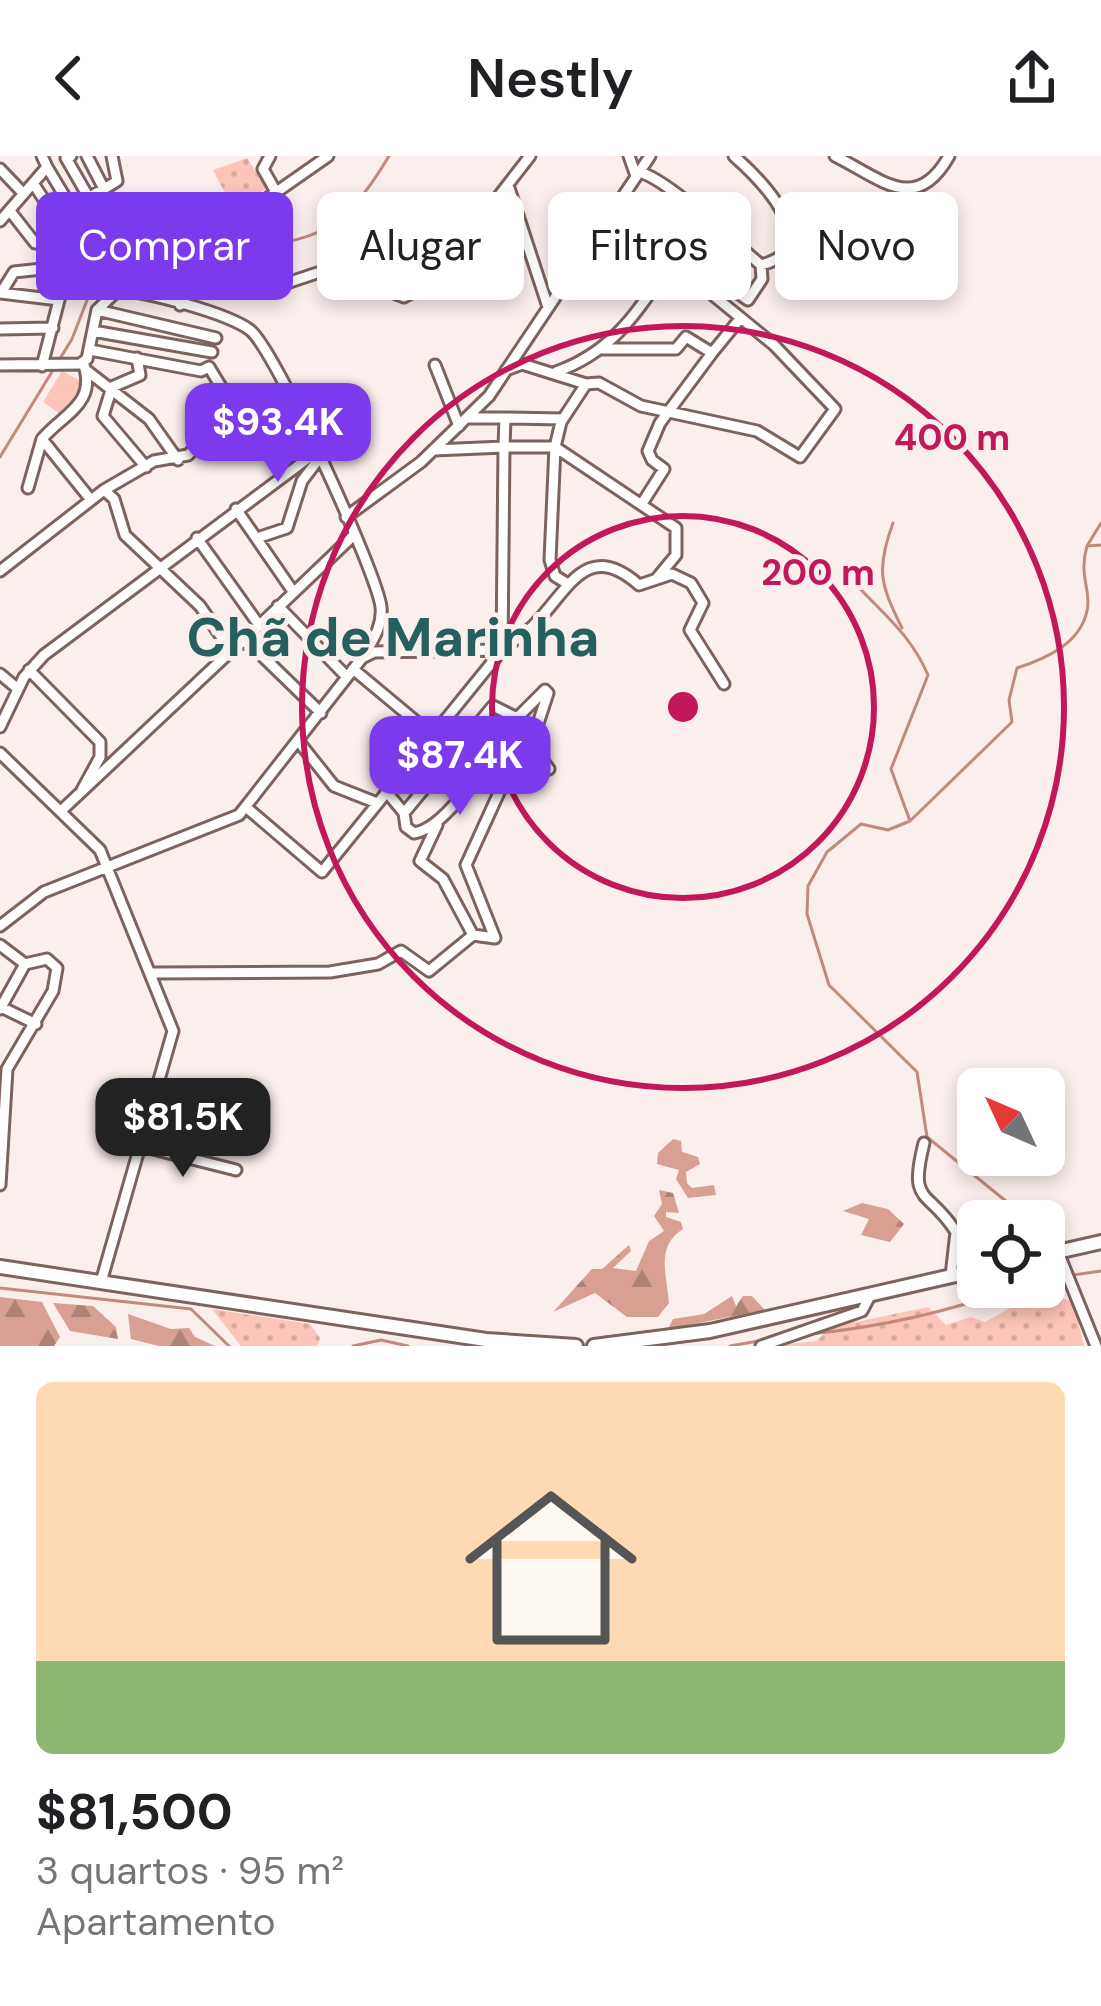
<!DOCTYPE html>
<html lang="pt">
<meta charset="utf-8">
<style>
body{margin:0;font-family:"DM Sans",sans-serif;background:#f2f2f2;color:#202124;height:100vh;display:flex;flex-direction:column;font-size:45px;white-space:nowrap}
*{box-sizing:border-box;margin:0}
p{font-size:39px;color:#757577}
.icon{flex:none;width:66px;height:66px;fill:none;stroke:currentColor;stroke-width:2;stroke-linecap:round;stroke-linejoin:round}
.map{position:relative;height:1190px;overflow:hidden}
.sheet{display:flex;flex-direction:column;background:#fff;flex:1}
.sheet>*{flex:none}
.hud{position:absolute;left:36px;top:36px;width:1029px;height:108px;display:flex;gap:24px}
.needle{width:78px;rotate:314deg}
.controls{position:absolute;left:957px;top:912px;display:grid;gap:24px}
.controls a{display:grid;place-items:center;width:108px;height:108px;border-radius:18px;background:#fff;box-shadow:0 6px 18px #0003;font-size:60px}
.price{position:absolute;translate:-50% -102px;padding:0 27px;border-radius:24px;background:#7c3aed;color:#fff;font-size:39px;line-height:78px;filter:drop-shadow(0 3px 6px #0008)}
.price::after{content:'';position:absolute;left:50%;top:72px;width:36px;height:27px;margin-left:-18px;background:inherit;clip-path:polygon(0 0,100% 0,50% 100%)}
.price.selected{background:#222;color:#fff}
ul{padding:0;list-style:none}
li{display:grid;align-content:center;gap:24px;height:636px;padding:0 36px}
li+li{border-top:3px solid #e0e0e0}
li span{display:grid;place-items:center;height:372px;border-radius:18px;color:#555}
li>.icon{margin-inline-start:auto}
span .icon{width:216px;height:216px;fill:#fffc;stroke-width:1}
li b{font-size:51px}
.pill{padding:0 42px;border-radius:18px;background:#fff;box-shadow:0 6px 18px #0003;font-size:42px;line-height:108px}
.pill.selected{background:#7c3aed;color:#fff}
header{display:flex;justify-content:space-between;align-items:center;height:156px;padding:0 36px;background:#fff;font-size:54px;font-weight:600}
.map>svg:first-child{display:block}
.grass{fill:url(#grass-dots)}
.forest{fill:url(#forest-firs)}
.garden{fill:#fdc5b9}
.lines{fill:none;stroke-linecap:round;stroke-linejoin:round}
.stream{stroke:#c2897d;stroke-width:3}
.minor-casing{stroke:#7c635e;stroke-width:15}
.major-casing{stroke:#7c635e;stroke-width:18}
.minor{stroke:#fff;stroke-width:9}
.major{stroke:#fff;stroke-width:12}
.ring{fill:none;stroke:#c2185b;stroke-width:6}
.labels{text-anchor:middle;dominant-baseline:central;stroke-width:10;stroke-linejoin:round;paint-order:stroke}
.district-label{font-size:54px;font-weight:bold;fill:#26605e;stroke:#fbefed}
.centre{fill:#c2185b;stroke:#fbefed;stroke-width:6}
.ring-label{font-size:36px;text-anchor:middle;font-weight:bold;fill:#c2185b;stroke:#fbefed;stroke-width:10;stroke-linejoin:round;paint-order:stroke}
</style>
<header><svg class="icon" aria-label="back" viewBox="0 0 24 24"><path d="M15 5l-7 7 7 7"/></svg>Nestly<svg class="icon" aria-label="share" viewBox="0 0 24 24"><path d="M12 15V3M7 8l5-5 5 5M5 13v7h14v-7"/></svg></header>
<div class="map">
<svg width="1101" height="1190" viewBox="0 0 1101 1190">
<defs>
<pattern id="grass-dots" width="8" height="8" patternUnits="userSpaceOnUse" patternTransform="scale(3)"><rect width="8" height="8" fill="#fdc5b9"/><path d="M2 2h.1M6 6h.1" fill="none" stroke="#d9a99f" stroke-width="1.8" stroke-linecap="round"/></pattern>
<pattern id="forest-firs" width="22" height="20" patternUnits="userSpaceOnUse" patternTransform="scale(3)"><rect width="22" height="20" fill="#d99f93"/><path d="M5 1l3.5 6h-7zM16 11l3.5 6h-7z" fill="#b08177"/></pattern>
</defs>
<rect width="100%" height="100%" fill="#fbefed"/>
<path class="grass" d="M247 2 266 32 235 56 213 14Z
M1051 1140 1073 1145 1084 1190H771L816 1185 839 1165 856 1166 928 1151 946 1169 971 1161 985 1166 1017 1148Z
M212 1153 310 1168 320 1182 317 1190H241Z"/>
<path class="forest" d="M673 983 681 985 682 996 698 1001 700 1008 686 1016 687 1027 692 1032 714 1029 716 1039 688 1042 676 1023 679 1014 657 1008 658 997Z
M659 1034 673 1037 679 1057 666 1056V1061L681 1066 683 1073C656 1090 666 1116 669 1147L658 1161H627L595 1137 553 1156 592 1113H602L629 1089 631 1095 613 1112 636 1115 649 1085 664 1075 654 1060 662 1048Z
M862 1047 888 1053 904 1068 890 1086 861 1079 869 1063 843 1055Z
M732 1140 736 1150 743 1140H752L765 1154 668 1173 673 1163 704 1158Z
M0 1141 42 1146 60 1181 54 1190H0Z
M53 1147 93 1150 116 1171 118 1183 70 1175Z
M128 1158 171 1173 189 1172 195 1181 215 1190H159L131 1183Z"/>
<path class="garden" d="M62 215 83 226 63 260 43 246Z"/>
<g class="lines">
<path class="stream" d="M214 96C309 83 336 89 389 0
M0 301 72 183 91 134 112 120 204 96
M893 367C876 413 880 428 902 472
M1087 390 1101 367
M845 416C877 454 908 473 928 519L891 613 910 665
M1015 1065 1012 1050 927 981 917 916 829 829 807 758 808 730 827 696 861 668 888 674 910 665 1012 566 1009 544 1017 512C1045 503 1080 488 1087 455 1092 434 1078 421 1087 390L1101 389
M1073 1119 1101 1115
M1044 1124 1064 1121
M0 1132 191 1153 229 1190
M809 1178C882 1171 949 1156 1017 1131
M353 1190 381 1184 408 1190
M730 1190 770 1183"/>
<defs>
<path id="minor" d="M71 0 66 2 89 42
M270 0 263 13 276 36
M629 0 636 20
M734 0C759 22 829 92 761 109
M835 0C881 23 916 59 949 0
M0 13 23 37
M33 27 50 53 71 51 47 11
M508 29 548 151
M104 33 117 25 112 0
M71 51 104 33 87 0
M10 55 35 87
M0 65 47 11 42 0
M598 75 708 135 725 128 748 144 762 123 761 109C735 87 666 22 639 16
M203 106 275 131 320 116H340L404 141 432 126 530 0
M0 137 59 144
M1 137 14 116 42 113
M180 149 220 71
M97 154 216 182
M0 173 53 172
M93 175 212 196
M603 193H676L686 181 712 197 739 164
M90 194 201 215 209 211
M137 202 140 219 112 231 103 260 146 311
M83 206C98 248 64 257 42 283L91 344
M0 209 80 208 87 203 97 154 117 135C144 134 229 158 250 174 275 193 377 417 381 451 383 471 372 485 362 502L239 659 44 736 0 770
M435 209 459 270
M42 210 66 117 73 108 164 72 232 67 328 0
M86 214 149 263 178 304
M506 214 522 208 586 228
M556 216C612 196 635 159 667 112
M505 262 563 263
M434 294 504 291 505 262H468
M28 332 42 283
M104 334 154 305 188 299 226 260 229 244 209 211
M643 346 664 313 652 304 648 295 660 267 712 197
M236 353 292 434
M346 361 421 306 489 240 650 0
M197 382 259 469
M257 382 287 372 302 325 318 304
M0 415 104 334 114 343 125 379 200 450 231 495 243 485 252 490 321 557
M657 422 676 399V372L555 291 561 266 586 228 599 227 641 250 757 275 800 301 835 253 774 189 708 135
M278 450 347 521
M243 485 354 379
M502 494 504 291H555L550 404 555 420 568 428
M502 494C512 486 524 478 533 470 568 435 586 382 639 429L672 418 691 427 703 447 690 474 724 528
M353 513 431 578
M29 514 100 586V601L82 634
M0 518 18 533
M0 571 24 521 44 499 315 297
M299 586 334 630 377 647
M0 597 100 694 173 875 101 1126
M386 635 404 657 406 671 414 677C450 672 494 592 517 562L493 550 404 657
M247 652 322 716 502 494 374 496 362 502
M62 654 231 495
M437 669 420 705 443 723 473 779
M473 779 495 782 466 709 502 630 549 613 531 589 548 537 545 534 517 562
M0 789 25 808
M153 817 330 816 378 808 401 795 429 815 473 779
M1 851 36 868
M0 853 25 808 47 803 57 812 53 835 7 913 0 1029
M924 987C908 1050 928 1032 956 1076L951 1120
M141 990 236 1014
M1058 1096 1096 1190
M761 1190 862 1155 871 1138"/>
<path id="major" d="M1044 1099 1101 1086
M0 1111 486 1184 576 1190
M594 1190 710 1175 978 1114"/>
</defs>
<use href="#minor" class="minor-casing"/>
<use href="#major" class="major-casing"/>
<use href="#minor" class="minor"/>
<use href="#major" class="major"/>
</g>
<g class="ring">
<circle cx="683" cy="551" r="191"/>
<circle cx="683" cy="551" r="381"/>
</g>
<g class="labels">
<g class="district-label">
<text x="393" y="481">Chã de Marinha</text>
</g>
</g>
<circle cx="683" cy="551" r="18" class="centre"/>
<g class="ring-label">
<text x="952" y="294">400 m</text>
<text x="818" y="429">200 m</text>
</g>
</svg>
<div class="controls">
<a><svg class="needle" viewBox="-14 -14 28 28"><path d="M0-13l5 13h-10z" fill="#e53935"/><path d="M0 13l5-13h-10z" fill="#757577"/></svg></a>
<a><svg class="icon" aria-label="locate" viewBox="0 0 24 24"><circle cx="12" cy="12" r="6"/><path d="M12 2v4M12 18v4M2 12h4M18 12h4"/></svg></a>
</div>
<b class="price" style="left:278px;top:329px">$93.4K</b>
<b class="price" style="left:460px;top:662px">$87.4K</b>
<b class="price selected" style="left:183px;top:1024px">$81.5K</b>
<div class="hud">
<a class="pill selected">Comprar</a>
<a class="pill">Alugar</a>
<a class="pill">Filtros</a>
<a class="pill">Novo</a>
</div>
</div>
<section class="sheet">
<ul>
<li><span style="background:linear-gradient(#ffd9b3 75%,#8fb573 0)"><svg class="icon" aria-label="home" viewBox="0 0 24 24"><path d="M3 11l9-7 9 7M6 9v11h12V9"/></svg></span><div><b>$81,500</b><p>3 quartos · 95 m²</p><p>Apartamento</p></div></li>
</ul>
</section>
